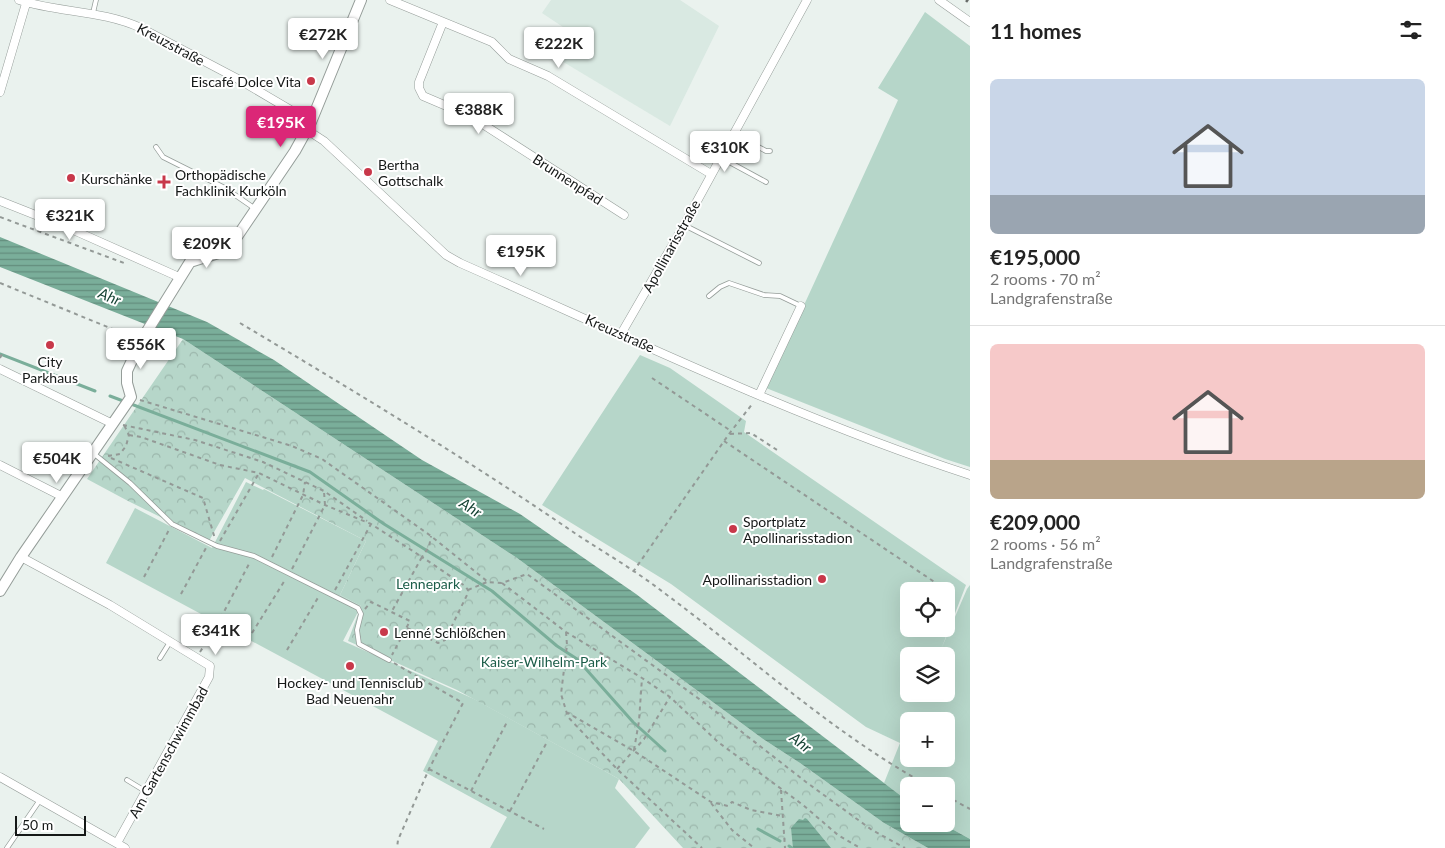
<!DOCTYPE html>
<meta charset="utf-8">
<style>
body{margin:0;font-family:Lato,sans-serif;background:#f6f6f6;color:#222;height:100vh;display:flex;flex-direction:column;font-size:19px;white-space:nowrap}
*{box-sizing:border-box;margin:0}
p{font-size:16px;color:#767676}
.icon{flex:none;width:28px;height:28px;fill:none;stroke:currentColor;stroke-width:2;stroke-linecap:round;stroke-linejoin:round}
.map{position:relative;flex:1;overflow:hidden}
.panel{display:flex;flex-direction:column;background:#fff;width:475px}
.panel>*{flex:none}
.fabs{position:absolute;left:900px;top:582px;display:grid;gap:10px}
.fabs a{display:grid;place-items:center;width:55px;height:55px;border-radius:8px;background:#fff;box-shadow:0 5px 20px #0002;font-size:25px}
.scale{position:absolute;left:15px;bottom:12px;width:71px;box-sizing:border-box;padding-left:5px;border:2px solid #151817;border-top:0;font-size:14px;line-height:18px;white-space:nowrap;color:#151817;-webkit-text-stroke:4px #fff;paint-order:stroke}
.price{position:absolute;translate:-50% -42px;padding:0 11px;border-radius:5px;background:#fff;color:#222;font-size:16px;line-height:32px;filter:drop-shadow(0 1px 2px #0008)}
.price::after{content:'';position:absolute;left:50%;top:30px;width:15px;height:11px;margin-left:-8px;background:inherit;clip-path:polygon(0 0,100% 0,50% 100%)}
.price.active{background:#db2777;color:#fff}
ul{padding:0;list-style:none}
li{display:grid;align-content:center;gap:10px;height:265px;padding:0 20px}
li+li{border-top:1px solid #e0e0e0}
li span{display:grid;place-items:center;height:155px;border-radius:8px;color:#555}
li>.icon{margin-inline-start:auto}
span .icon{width:90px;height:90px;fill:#fffc;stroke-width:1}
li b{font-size:21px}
h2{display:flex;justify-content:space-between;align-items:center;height:60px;padding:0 20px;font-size:21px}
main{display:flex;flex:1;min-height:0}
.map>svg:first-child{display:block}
.built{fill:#d9e9e2}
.grass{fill:#b6d6c9;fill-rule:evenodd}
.park{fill:url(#park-crowns)}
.water{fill:url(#water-rules)}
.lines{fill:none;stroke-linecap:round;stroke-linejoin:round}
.stream{stroke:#7aae9a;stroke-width:3}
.service-casing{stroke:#959d99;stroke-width:5.5}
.minor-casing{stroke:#959d99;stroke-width:9}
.tertiary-casing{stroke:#959d99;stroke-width:12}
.path{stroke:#939996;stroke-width:2;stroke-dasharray:4 4;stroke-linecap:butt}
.service{stroke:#fff;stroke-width:4}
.minor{stroke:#fff;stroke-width:8}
.tertiary{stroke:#fff;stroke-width:10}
.rail{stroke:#666b68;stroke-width:3;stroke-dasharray:2.5 5;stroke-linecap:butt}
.poi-dot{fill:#c8384a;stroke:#fff;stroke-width:2}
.labels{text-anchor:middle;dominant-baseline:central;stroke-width:4;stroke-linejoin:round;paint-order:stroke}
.street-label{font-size:14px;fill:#151817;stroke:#fff}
.poi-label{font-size:14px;fill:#151817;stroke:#fff;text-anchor:start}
.park-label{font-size:14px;fill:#1c5d49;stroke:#fff}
.water-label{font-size:15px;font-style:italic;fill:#164334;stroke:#fff}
</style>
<main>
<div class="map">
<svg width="970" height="848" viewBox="0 0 970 848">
<defs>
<pattern id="park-crowns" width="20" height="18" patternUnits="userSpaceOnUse" patternTransform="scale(1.25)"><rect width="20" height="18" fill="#b6d6c9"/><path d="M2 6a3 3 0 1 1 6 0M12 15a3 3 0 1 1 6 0" fill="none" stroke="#9cb7ac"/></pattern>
<pattern id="water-rules" width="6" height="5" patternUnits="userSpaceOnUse" patternTransform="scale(1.25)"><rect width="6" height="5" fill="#7aae9a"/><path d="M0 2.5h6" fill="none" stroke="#638d7d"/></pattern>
</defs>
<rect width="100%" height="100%" fill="#eaf2ee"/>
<path class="built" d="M551 0H680L719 26 670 126 550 54 566 29 542 13Z"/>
<path class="grass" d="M925 12 970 46V467L945 459 766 388 898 100 878 88Z
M640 355 670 368 746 421 744 432 966 585 942 647 967 589 970 585V839L943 824H946V786H909V802L884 783 900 743 866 727 671 584 542 505ZM909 591H946V629H909ZM909 656H946V694H909ZM909 721H946V759H909Z
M246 482 263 490 264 489 366 541 340 595 361 606 343 641 474 699 619 779 615 788 650 828 635 848H490L507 817 423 771 438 741 106 563 135 508 212 548Z"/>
<path class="park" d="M183 339 517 558 763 739 800 763 884 823 928 848H683L619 779 457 690 348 641 361 606 340 595 366 541 245 478 209 541 128 501 87 479Z"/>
<path class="water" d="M0 237 207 322 274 360 422 460 520 514 636 594 909 802V824H943L970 839V848H928L884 823 800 763 763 739 517 558 183 339 0 267Z
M805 818 807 819 831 848H793L791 828 799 819 803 820Z"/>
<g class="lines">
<path class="stream" d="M0 354 95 391
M110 396 310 472 384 524 492 591 557 646 577 659 633 722 665 751
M758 829 780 841
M789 846 792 848"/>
<defs>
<path id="service" d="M93 13 96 0
M734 134 766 151H770
M156 147 163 157 225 188 254 208
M720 157 766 182
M684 225 759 263
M709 296 720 287 729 283 764 295 780 296 801 306
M93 453 130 483 172 524 217 546 254 556 358 608 361 614 357 630 359 644 389 660
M160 658 170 642
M127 780 145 791
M7 848 40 800"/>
<path id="minor" d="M19 0C59 13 102 10 141 28L238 79 311 122
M390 0 492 42 509 59 548 76 711 174
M939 0 970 22
M443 22 419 82V88L423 96 470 116 624 215
M0 92 27 0
M307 130 324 141 446 255 460 263C628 337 795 418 970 475
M0 201 71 229 179 277
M621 334 684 225 807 0
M0 369 113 424
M759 395 801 306
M0 465 63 497
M21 557 110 605 210 666 209 677 117 843
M0 777 125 848"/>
<path id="tertiary" d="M0 591 21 557 129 400 131 397 127 383V371L141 341 190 262 228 250 295 151 311 122 361 0"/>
</defs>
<use href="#service" class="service-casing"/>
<use href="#minor" class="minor-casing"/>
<use href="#tertiary" class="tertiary-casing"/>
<path class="path" d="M0 217 124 263
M0 283 132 337
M240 323C354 391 467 459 576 534 605 553 636 571 663 592 752 658 832 733 929 786
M0 358 2 354
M652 378 731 431
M140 400 292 446 322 459 431 536 488 582 502 583 527 574 706 704 806 782 872 830 905 848
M123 425 195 440 263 462 324 491 367 521
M730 434 751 433 777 450
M129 435 141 437 220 465 259 473 325 505 371 524 422 557 392 611
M724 441 939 585
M108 456 120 454 126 446 129 435 124 425
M111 458 203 498 215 539
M220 541 259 473
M272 557 303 495 305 482
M292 569 325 505 324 492
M633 572 729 434 753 403
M144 577 170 528
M502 583 566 632 642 678 670 697 718 742 803 805 838 835 860 848
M335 590 371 524
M468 590 487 582
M181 594 206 548
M365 609 371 602 410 621 392 655
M407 628 438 643 445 640 467 595 468 590 465 586 422 557 429 547 431 536
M566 632 567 645 561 694 568 717 617 769 702 848
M252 633 285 580
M287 650 319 596
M200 652 216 627 250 562
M394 663 463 703 429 769 398 840 397 848
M566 712 634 751 711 802 728 806 732 802 751 810 782 816
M634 750 639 721 642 678
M429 769 544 829
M617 769 644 739 670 697
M781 790 785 848
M471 791 507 722
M946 796 970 809
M711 803 732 830 754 848
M510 811 547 742"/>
<use href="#service" class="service"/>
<use href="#minor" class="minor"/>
<use href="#tertiary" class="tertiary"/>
<path class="rail" d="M966 0 970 3"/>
</g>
<g class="poi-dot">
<circle cx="311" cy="81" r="5"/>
<circle cx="368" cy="172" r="5"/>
<circle cx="71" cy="178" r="5"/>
<path d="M161.5 174.5h5v5h5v5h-5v5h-5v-5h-5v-5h5z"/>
<circle cx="50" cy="345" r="5"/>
<circle cx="733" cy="529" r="5"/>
<circle cx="822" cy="579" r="5"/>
<circle cx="384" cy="632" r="5"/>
<circle cx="350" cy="666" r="5"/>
</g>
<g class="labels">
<g class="street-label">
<text transform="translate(171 44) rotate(28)">Kreuzstraße</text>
<text transform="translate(568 179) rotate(33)">Brunnenpfad</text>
<text transform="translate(671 246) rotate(-61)">Apollinarisstraße</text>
<text transform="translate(620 333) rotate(24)">Kreuzstraße</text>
<text transform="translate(168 752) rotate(-61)">Am Gartenschwimmbad</text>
</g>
<g class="poi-label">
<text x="301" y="81" text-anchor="end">Eiscafé Dolce Vita</text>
<text x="378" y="164">Bertha<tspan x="378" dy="16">Gottschalk</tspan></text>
<text x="175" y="174">Orthopädische<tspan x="175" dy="16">Fachklinik Kurköln</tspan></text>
<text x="81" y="178">Kurschänke</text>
<text x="50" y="361" text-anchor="middle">City<tspan x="50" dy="16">Parkhaus</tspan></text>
<text x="743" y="521">Sportplatz<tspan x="743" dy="16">Apollinarisstadion</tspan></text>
<text x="812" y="579" text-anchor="end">Apollinarisstadion</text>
<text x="394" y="632">Lenné Schlößchen</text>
<text x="350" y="682" text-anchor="middle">Hockey- und Tennisclub<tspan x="350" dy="16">Bad Neuenahr</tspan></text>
</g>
<g class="park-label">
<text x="428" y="583">Lennepark</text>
<text x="544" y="661">Kaiser-Wilhelm-Park</text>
</g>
<g class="water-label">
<text transform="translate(110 296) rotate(22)">Ahr</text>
<text transform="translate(471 507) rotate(33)">Ahr</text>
<text transform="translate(801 742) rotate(38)">Ahr</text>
</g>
</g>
</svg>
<div class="fabs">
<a><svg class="icon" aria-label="locate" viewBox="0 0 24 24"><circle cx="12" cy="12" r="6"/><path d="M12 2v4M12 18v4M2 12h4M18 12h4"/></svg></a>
<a><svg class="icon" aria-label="layers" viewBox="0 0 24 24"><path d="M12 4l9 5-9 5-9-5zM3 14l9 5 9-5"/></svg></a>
<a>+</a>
<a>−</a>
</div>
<div class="scale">50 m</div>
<b class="price" style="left:323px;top:60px">€272K</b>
<b class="price" style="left:559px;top:69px">€222K</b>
<b class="price" style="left:479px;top:135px">€388K</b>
<b class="price active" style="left:281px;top:148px">€195K</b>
<b class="price" style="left:725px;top:173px">€310K</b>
<b class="price" style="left:70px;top:241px">€321K</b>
<b class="price" style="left:207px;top:269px">€209K</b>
<b class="price" style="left:521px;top:277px">€195K</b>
<b class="price" style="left:141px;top:370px">€556K</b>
<b class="price" style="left:57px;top:484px">€504K</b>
<b class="price" style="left:216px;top:656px">€341K</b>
</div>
<section class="panel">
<h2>11 homes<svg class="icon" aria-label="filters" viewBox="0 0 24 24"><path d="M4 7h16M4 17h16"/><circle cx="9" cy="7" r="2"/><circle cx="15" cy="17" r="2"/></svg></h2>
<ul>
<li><span style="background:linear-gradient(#c9d6e8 75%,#9aa5b1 0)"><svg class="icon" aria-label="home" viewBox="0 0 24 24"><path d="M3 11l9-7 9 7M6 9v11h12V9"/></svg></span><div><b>€195,000</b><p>2 rooms · 70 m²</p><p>Landgrafenstraße</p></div></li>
<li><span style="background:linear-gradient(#f6c9c9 75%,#b9a48a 0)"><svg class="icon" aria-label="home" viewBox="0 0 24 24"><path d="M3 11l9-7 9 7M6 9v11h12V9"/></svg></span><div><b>€209,000</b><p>2 rooms · 56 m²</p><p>Landgrafenstraße</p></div></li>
</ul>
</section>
</main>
